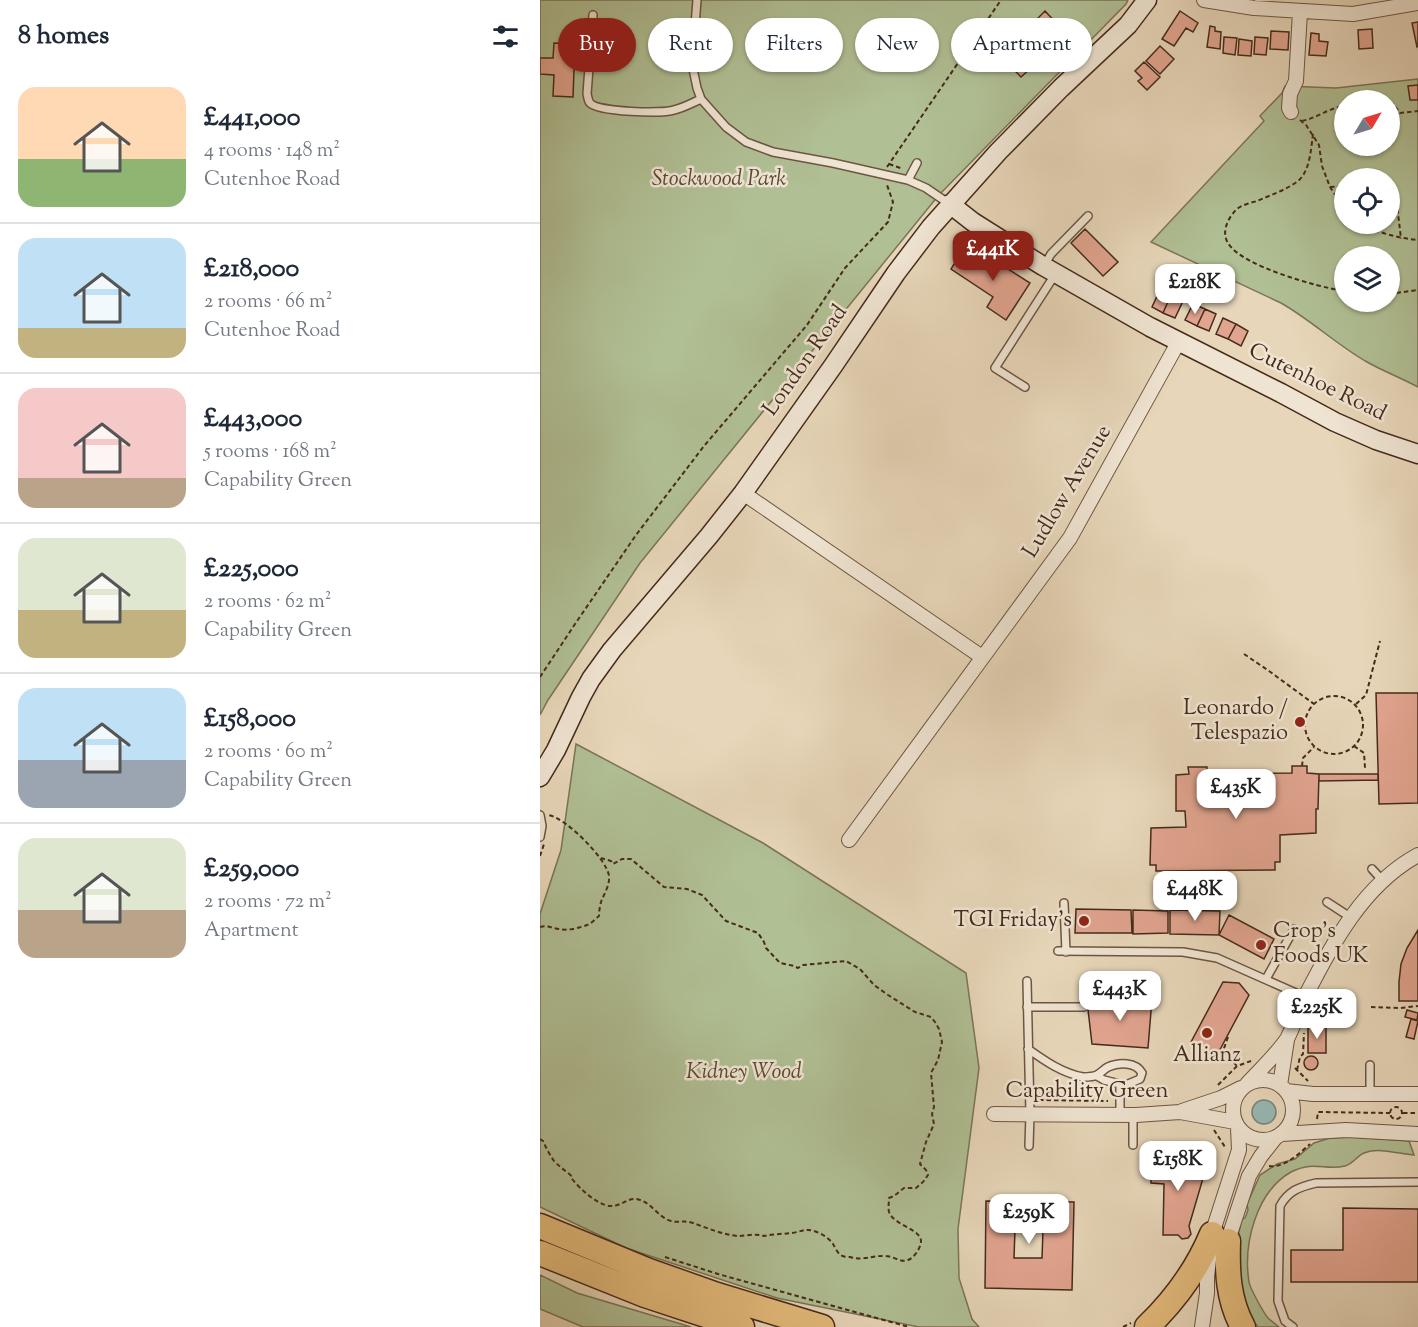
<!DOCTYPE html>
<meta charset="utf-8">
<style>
body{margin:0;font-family:"Sorts Mill Goudy",serif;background:#f6f6f7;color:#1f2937;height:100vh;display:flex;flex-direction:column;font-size:22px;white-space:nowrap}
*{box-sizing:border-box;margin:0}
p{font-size:20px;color:#747a83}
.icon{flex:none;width:33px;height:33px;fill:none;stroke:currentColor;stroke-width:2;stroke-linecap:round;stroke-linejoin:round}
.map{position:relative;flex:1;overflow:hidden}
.side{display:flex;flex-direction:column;background:#fff;width:540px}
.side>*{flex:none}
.top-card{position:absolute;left:18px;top:18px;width:570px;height:54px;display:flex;gap:12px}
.needle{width:39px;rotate:52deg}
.controls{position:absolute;left:794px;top:90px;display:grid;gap:12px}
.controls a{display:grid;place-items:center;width:66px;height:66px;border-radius:50%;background:#fff;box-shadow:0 2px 4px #0004;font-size:30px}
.price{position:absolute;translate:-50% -51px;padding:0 14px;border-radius:12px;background:#fff;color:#222;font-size:20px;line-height:39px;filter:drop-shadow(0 2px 3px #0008)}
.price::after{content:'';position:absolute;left:50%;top:36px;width:18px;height:14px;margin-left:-9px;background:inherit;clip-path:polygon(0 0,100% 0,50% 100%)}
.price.active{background:#8f2418;color:#fff}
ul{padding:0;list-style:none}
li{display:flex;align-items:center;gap:18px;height:150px;padding:0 18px}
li+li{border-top:2px solid #e0e1e3}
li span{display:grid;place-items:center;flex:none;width:168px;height:120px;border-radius:18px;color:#555}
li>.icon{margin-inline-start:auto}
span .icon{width:72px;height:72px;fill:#fffc;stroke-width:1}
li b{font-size:26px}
h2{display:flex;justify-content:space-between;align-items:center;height:72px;padding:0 18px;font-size:26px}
.tag{padding:0 21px;border-radius:27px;background:#fff;box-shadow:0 2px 4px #0004;font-size:21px;line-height:54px}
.tag.active{background:#8f2418;color:#fff}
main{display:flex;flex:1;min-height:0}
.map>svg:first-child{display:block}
.green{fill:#b0bf94;stroke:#7b7458;stroke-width:1.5;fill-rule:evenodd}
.water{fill:#97b8b4;stroke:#777f77;stroke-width:1.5}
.building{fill:#e1a48f;stroke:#462a1b;stroke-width:1.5;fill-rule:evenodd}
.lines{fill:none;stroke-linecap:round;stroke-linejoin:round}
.lane-casing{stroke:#6e5542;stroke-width:10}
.street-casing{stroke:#6e5542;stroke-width:16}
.secondary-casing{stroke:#462a1b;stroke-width:21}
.highway-casing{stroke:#462a1b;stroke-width:27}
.path{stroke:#462a1b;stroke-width:2;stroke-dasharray:4.5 3;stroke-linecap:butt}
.lane{stroke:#efe4d2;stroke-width:7}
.street{stroke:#efe4d2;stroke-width:14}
.secondary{stroke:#efe4d2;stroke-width:18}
.highway{stroke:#e4bb7c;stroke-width:24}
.poi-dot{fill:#8f2418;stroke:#efe4d2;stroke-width:2}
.labels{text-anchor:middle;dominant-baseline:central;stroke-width:5;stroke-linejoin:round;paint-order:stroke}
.park-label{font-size:22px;font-style:italic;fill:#5b4833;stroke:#efe4d2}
.street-label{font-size:22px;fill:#462a1b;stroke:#efe4d2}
.poi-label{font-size:22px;fill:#462a1b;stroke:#efe4d2;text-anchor:end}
</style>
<main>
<section class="side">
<h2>8 homes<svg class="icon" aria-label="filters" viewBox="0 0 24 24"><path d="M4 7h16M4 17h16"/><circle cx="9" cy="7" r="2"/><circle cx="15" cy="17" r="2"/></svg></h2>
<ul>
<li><span style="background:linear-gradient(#ffd9b3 60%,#8fb573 0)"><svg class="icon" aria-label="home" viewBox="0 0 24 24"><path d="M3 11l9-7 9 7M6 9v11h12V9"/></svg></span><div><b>£441,000</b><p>4 rooms · 148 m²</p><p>Cutenhoe Road</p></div></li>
<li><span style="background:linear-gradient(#bfe0f5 75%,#c2b280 0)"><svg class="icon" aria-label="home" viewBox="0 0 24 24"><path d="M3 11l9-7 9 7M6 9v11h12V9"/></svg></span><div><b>£218,000</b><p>2 rooms · 66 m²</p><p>Cutenhoe Road</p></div></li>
<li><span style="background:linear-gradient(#f6c9c9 75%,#b9a48a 0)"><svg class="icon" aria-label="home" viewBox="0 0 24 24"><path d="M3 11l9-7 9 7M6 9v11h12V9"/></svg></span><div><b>£443,000</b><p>5 rooms · 168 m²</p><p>Capability Green</p></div></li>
<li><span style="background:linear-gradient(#dfe7d0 60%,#c2b280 0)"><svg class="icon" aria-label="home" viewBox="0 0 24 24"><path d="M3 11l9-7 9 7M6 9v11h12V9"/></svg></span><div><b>£225,000</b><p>2 rooms · 62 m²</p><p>Capability Green</p></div></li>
<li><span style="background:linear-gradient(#bfe0f5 60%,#9aa5b1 0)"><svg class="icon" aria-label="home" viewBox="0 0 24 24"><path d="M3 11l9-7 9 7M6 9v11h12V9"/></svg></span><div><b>£158,000</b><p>2 rooms · 60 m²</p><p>Capability Green</p></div></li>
<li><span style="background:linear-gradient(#dfe7d0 60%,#b9a48a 0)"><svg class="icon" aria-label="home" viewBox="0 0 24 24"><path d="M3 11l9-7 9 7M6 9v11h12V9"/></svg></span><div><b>£259,000</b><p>2 rooms · 72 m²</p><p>Apartment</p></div></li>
</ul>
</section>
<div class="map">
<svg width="878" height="1327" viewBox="0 0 878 1327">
<rect width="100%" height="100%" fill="#e7d6b9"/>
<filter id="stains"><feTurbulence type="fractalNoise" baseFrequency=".00333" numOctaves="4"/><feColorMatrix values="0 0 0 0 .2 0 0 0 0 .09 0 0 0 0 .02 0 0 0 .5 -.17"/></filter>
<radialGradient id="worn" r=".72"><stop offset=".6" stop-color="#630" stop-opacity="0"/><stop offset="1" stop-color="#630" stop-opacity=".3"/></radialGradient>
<path class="green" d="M0 0H588L586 4 398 196 100 563 8 700 0 715Z
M878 79V387C861 378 843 371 827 362 797 345 771 320 741 303L611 242 724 121 720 116 742 93 745 86 796 88ZM804 100H849V146H804ZM804 178H849V224H804ZM804 256H849V302H804Z
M36 744 223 843 426 973 439 1068 418 1229 419 1278 432 1319 439 1327H379L237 1298 86 1248 0 1207V914L21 850Z
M814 1137 869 1141 874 1155C859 1154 839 1147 824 1153 817 1156 813 1164 805 1166 785 1171 774 1160 751 1172 716 1192 703 1244 709 1282 710 1288 723 1312 728 1318 731 1321 735 1324 739 1327H718L704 1310 695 1249 702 1219 705 1218 708 1210 707 1204 720 1175 737 1164 755 1159 774 1143 790 1138Z
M0 1275 37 1293 151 1327H43L0 1309Z"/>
<path class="water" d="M712 1112a12 12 0 1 1 24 0a12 12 0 1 1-24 0Z"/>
<path class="building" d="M505 11 521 28 487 62 492 67 481 77 458 53 469 43 471 45Z
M640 11 658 23 653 32 646 28 634 46 622 39Z
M878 22V46L877 47 872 23Z
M670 26 675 27V31L681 32 680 49 667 47Z
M832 29 833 48 819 49 818 30Z
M731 31 749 32 748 50 730 49Z
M771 33 779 34V41L788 42 786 56 769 55Z
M684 37 697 38 695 55 683 53Z
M715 37 728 38 726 55 714 54Z
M699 39 712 41 711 56 698 55Z
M14 43 35 44 33 97 13 96 14 75 0 74V58H13Z
M620 46 634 59 620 74 606 61Z
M604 62 620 77 607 90 598 81 602 78 595 71Z
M878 85V100H870L868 86Z
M545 229 578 262 563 276 531 243Z
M438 250 490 283 466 320 447 307 453 297 411 269 421 253 432 260Z
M620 290 631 295 623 313 612 307Z
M631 295 643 301 635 318 623 313Z
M653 304 665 309 657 326 645 320Z
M665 309 676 314 669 331 657 326Z
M683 318 696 324 688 339 676 334Z
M696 324 708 331 701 346 688 339Z
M836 693H878V803L839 804Z
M752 766H767V773L779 774 778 809H776V833L740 835V862H735V870L616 871V865H610L611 828 646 827 645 811H636V775L649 774 648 767H667V774L752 773Z
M779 774H838V780L779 781Z
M536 909 591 910 592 933H535Z
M593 910 628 911V933L593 934Z
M630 910 680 911 679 935 630 934Z
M689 915 734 939 724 959 679 935Z
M878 930V1001H859V982L861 964 867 948Z
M683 982 699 983 709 995 675 1059 651 1042Z
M612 999 608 1048 552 1044 547 1001Z
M867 1010 878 1013 877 1020 865 1017Z
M871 1019 878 1021 874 1039 866 1037Z
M768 1026 786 1027V1053H768Z
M764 1063a7 7 0 1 1 14 0a7 7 0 1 1-14 0Z
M611 1158H653L659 1161 662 1168H666L649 1226 651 1234 648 1238 642 1239 638 1235H623L624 1184 611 1183Z
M446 1201 534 1202 532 1290 445 1288ZM475 1229 503 1230 502 1258H474Z
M803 1208 878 1209V1282H751V1250H803Z"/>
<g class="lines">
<defs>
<path id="lane" d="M157 0 152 64 157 88 161 99 186 127 206 142 233 152 293 163 368 180 386 188 408 203
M53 15 47 94C48 97 48 101 50 103 58 112 123 114 134 110 143 108 152 103 161 99
M368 180 377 163
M505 264 511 254 548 216
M485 387 455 368 516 273
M0 815 2 826 0 837
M832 869 843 881
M787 902 810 917
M524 903 526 952
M518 951 643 952 677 958 765 997
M726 979 754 929
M487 981 490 1114 489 1146
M487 1007H544
M488 1049C505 1061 522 1073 543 1077 547 1077 553 1077 557 1075 561 1073 564 1069 568 1067 579 1062 596 1062 602 1073L600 1079 588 1084H580V1115
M830 1065V1094
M557 1076 564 1080 580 1084
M593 1115V1145
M753 1327 745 1321 738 1301 740 1206C748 1191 759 1187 776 1183L878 1182"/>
<path id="street" d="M664 0 714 8 813 14 878 3
M751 112 749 108 750 94 756 81 760 12
M203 493 442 657
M309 840 530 538 639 341
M693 1110a30 30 0 1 1 60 0a30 30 0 1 1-60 0Z
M707 1084C720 1070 736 1055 747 1039 754 1026 758 1010 765 997 793 943 823 885 878 855
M740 1085 747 1040
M746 1091 773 1094H878
M642 1111 681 1098 701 1088
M454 1114 596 1115 640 1112 695 1122
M742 1134 806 1130 878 1134
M686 1246 709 1176 721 1156 736 1137
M662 1327 667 1293V1277L672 1234 699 1150 698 1128"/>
<path id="secondary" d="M410 204 433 222 503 266 610 327 741 393 795 422 836 440 878 454
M0 777 16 750 41 697 51 679 72 650 169 536 203 493 293 366 356 273 391 227 458 152 521 88 588 25 607 0"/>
<path id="highway" d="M0 1226 109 1271 177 1295 282 1327
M688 1241C687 1271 688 1300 703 1327
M0 1253 105 1295 202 1327
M607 1327C635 1300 657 1270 672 1234"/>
</defs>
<use href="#lane" class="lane-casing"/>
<use href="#street" class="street-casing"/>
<use href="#secondary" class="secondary-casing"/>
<use href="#highway" class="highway-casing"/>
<path class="path" d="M849 104H853L860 113 878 111
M760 120 766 125 779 145 782 166 790 187 804 208
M762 121C777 118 789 108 804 106
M773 134C771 149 770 171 758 181 746 190 731 195 717 201 710 203 701 205 696 210 688 218 681 232 688 243 701 266 778 287 804 291
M349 164 363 169
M347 167 461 0
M849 183H852L855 187 861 239
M790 187 804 186
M821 224C840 233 857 238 878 240
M849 294 878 290
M704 654 729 671 774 704
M0 677 35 624 96 535 164 446 267 325 305 268 348 222 353 202 347 185
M765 725a29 29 0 1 1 58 0a29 29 0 1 1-58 0Z
M816 704 826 695 840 641
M814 746 824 753 825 768
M762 766 763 758 774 747
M0 856 4 844
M0 927C8 925 11 928 19 929 27 931 39 928 47 925 51 924 55 919 59 916 59 911 60 906 61 902 64 894 70 885 69 876 67 859 25 817 8 815
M831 1007 860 1008 878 1006
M688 1037 683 1051 697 1066
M755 1068 768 1081
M757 1070 760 1057 763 1054 764 1033
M678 1085 697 1066 711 1061
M499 1100 568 1101
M850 1113a6 6 0 1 1 12 0a6 6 0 1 1-12 0Z
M863 1113H878
M777 1119 778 1112 850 1113
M674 1130 685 1147
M0 1139 3 1141C6 1148 10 1155 14 1161 19 1166 23 1169 28 1173 34 1178 29 1175 33 1180 41 1190 58 1205 70 1206 80 1207 87 1198 96 1199 111 1201 117 1217 131 1221 138 1223 145 1220 153 1223 167 1228 181 1234 197 1236 206 1236 216 1233 224 1236 233 1234 243 1234 252 1233 260 1232 266 1228 274 1231 281 1233 289 1238 293 1244 295 1247 297 1253 301 1255 303 1257 307 1257 310 1257 325 1261 332 1255 346 1256 353 1256 361 1263 368 1260 374 1258 380 1249 381 1242 382 1229 353 1225 349 1212 348 1207 349 1203 349 1198L354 1196 364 1188H376L383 1182 388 1175 386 1170 380 1164 386 1142 394 1124 392 1114 394 1107 391 1073 398 1060 402 1042 399 1029 395 1022 391 1017 375 1012 348 995 334 985 320 969 306 961 263 965 258 968 254 966 240 963 226 948 224 942 218 933 186 921 162 895 147 889 124 887 91 859H82L73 864 71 861 61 858
M729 1166C744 1168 759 1154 770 1144
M125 1257 178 1274 369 1327
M583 1327 591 1323"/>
<use href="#lane" class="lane"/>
<use href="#street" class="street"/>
<use href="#secondary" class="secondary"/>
<use href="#highway" class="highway"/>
</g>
<g class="poi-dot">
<circle cx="760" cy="722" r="6"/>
<circle cx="544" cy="921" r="6"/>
<circle cx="721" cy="945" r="6"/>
<circle cx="667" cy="1033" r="6"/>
</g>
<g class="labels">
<g class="park-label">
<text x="179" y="180">Stockwood Park</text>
<text x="204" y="1073">Kidney Wood</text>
</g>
<g class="street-label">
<text transform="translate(266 361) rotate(-55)">London Road</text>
<text transform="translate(777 383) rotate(26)">Cutenhoe Road</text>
<text transform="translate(528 492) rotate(-59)">Ludlow Avenue</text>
<text x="547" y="1092">Capability Green</text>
</g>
<g class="poi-label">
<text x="748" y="709">Leonardo /<tspan x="748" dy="25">Telespazio</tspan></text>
<text x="532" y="921">TGI Friday's</text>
<text x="733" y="932" text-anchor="start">Crop's<tspan x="733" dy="25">Foods UK</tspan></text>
<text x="667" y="1056" text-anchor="middle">Allianz</text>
</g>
</g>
<rect width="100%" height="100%" filter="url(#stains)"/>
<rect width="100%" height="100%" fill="url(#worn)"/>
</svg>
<div class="controls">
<a><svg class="needle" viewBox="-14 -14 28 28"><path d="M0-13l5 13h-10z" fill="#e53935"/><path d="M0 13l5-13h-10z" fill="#747a83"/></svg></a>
<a><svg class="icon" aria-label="locate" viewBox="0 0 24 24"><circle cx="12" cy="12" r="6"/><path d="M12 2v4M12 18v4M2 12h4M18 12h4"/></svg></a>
<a><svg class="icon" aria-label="layers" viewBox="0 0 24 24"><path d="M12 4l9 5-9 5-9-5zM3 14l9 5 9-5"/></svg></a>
</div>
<b class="price active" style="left:453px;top:282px">£441K</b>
<b class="price" style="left:655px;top:315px">£218K</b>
<b class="price" style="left:696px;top:820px">£435K</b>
<b class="price" style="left:655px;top:922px">£448K</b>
<b class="price" style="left:580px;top:1022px">£443K</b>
<b class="price" style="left:777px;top:1040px">£225K</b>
<b class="price" style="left:638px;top:1192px">£158K</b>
<b class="price" style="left:489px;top:1245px">£259K</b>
<div class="top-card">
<a class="tag active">Buy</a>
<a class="tag">Rent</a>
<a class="tag">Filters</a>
<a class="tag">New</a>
<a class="tag">Apartment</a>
</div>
</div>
</main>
